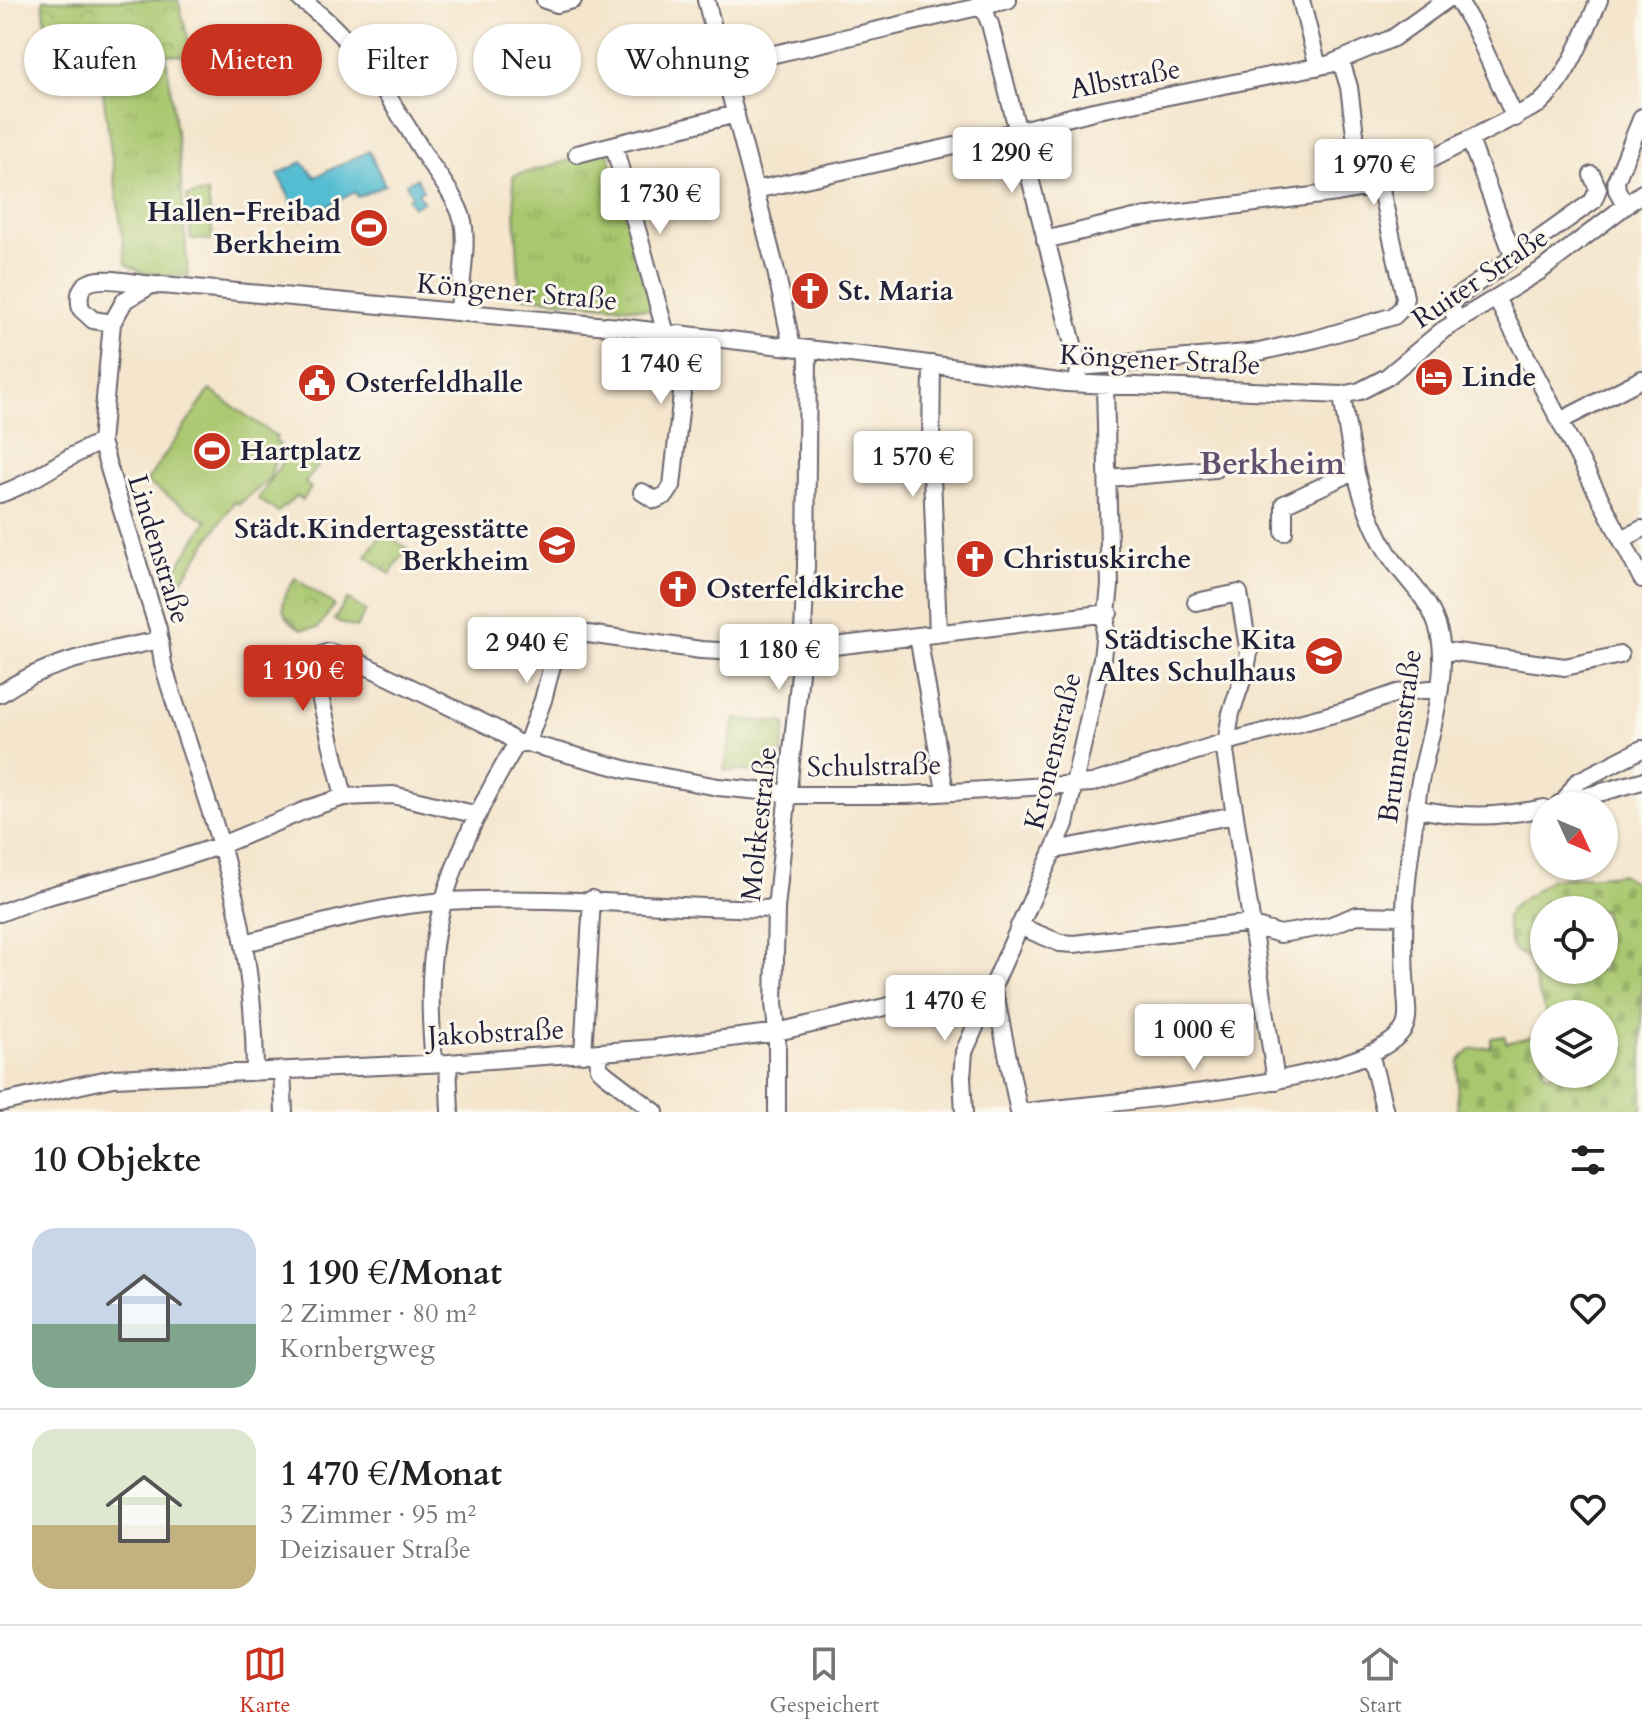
<!DOCTYPE html>
<html lang="de">
<meta charset="utf-8">
<style>
body{margin:0;font-family:Cardo,serif;background:#f2f2f2;color:#222;height:100vh;display:flex;flex-direction:column;font-size:30px;white-space:nowrap}
*{box-sizing:border-box;margin:0}
p{font-size:26px;color:#767676}
.icon{flex:none;width:44px;height:44px;fill:none;stroke:currentColor;stroke-width:2;stroke-linecap:round;stroke-linejoin:round}
.map{position:relative;height:1112px;overflow:hidden}
.side{display:flex;flex-direction:column;background:#fff;flex:1}
.side>*{flex:none}
.hud{position:absolute;left:24px;top:24px;width:800px;height:72px;display:flex;gap:16px}
.needle{width:52px;rotate:134deg}
.fabs{position:absolute;left:1530px;top:792px;display:grid;gap:16px}
.fabs a{display:grid;place-items:center;width:88px;height:88px;border-radius:50%;background:#fff;box-shadow:0 2px 6px #0004;font-size:40px}
.price{position:absolute;translate:-50% -68px;padding:0 18px;border-radius:8px;background:#fff;color:#222;font-size:26px;line-height:52px;filter:drop-shadow(0 2px 4px #0008)}
.price::after{content:'';position:absolute;left:50%;top:48px;width:24px;height:18px;margin-left:-12px;background:inherit;clip-path:polygon(0 0,100% 0,50% 100%)}
.price.current{background:#c8321e;color:#fff}
ul{padding:0;list-style:none}
li{display:flex;align-items:center;gap:24px;height:200px;padding:0 32px}
li+li{border-top:2px solid #e0e0e0}
li span{display:grid;place-items:center;flex:none;width:224px;height:160px;border-radius:24px;color:#555}
li>.icon{margin-inline-start:auto}
span .icon{width:96px;height:96px;fill:#fffc;stroke-width:1}
li b{font-size:34px}
h2{display:flex;justify-content:space-between;align-items:center;height:96px;padding:0 32px;font-size:34px}
.tag{padding:0 28px;border-radius:36px;background:#fff;box-shadow:0 2px 6px #0004;font-size:28px;line-height:72px}
.tag.current{background:#c8321e;color:#fff}
.tabs{display:flex;justify-content:space-around;align-items:center;height:112px;border-top:2px solid #e0e0e0;background:#fff;font-size:22px;color:#767676}
.tabs a{display:grid;justify-items:center;gap:4px}
.tabs .current{color:#c8321e}
.map>svg:first-child{display:block}
.grass{fill:url(#grass-tufts);stroke:#667454;stroke-width:2}
.cemetery{fill:url(#cemetery-stones);stroke:#667454;stroke-width:2;fill-rule:evenodd}
.park{fill:url(#park-crowns);stroke:#667454;stroke-width:2}
.pitch{fill:#a9c76e;stroke:#667454;stroke-width:2}
.water{fill:#54bdd1;stroke:#3b7086;stroke-width:2}
.lines{fill:none;stroke-linecap:round;stroke-linejoin:round}
.minor-casing{stroke:#6c666e;stroke-width:20}
.minor{stroke:#fff;stroke-width:16}
.labels{text-anchor:middle;dominant-baseline:central;stroke-width:6;stroke-linejoin:round;paint-order:stroke}
.street-label{font-size:28px;fill:#22223b;stroke:#fbf7ec}
.poi-label{font-size:28px;font-weight:bold;fill:#22223b;stroke:#fbf7ec;text-anchor:start}
.quarter-label{font-size:32px;font-weight:bold;fill:#614f70;stroke:#fbf7ec}
</style>
<div class="map">
<svg width="1642" height="1112" viewBox="0 0 1642 1112">
<defs>
<pattern id="grass-tufts" width="24" height="20" patternUnits="userSpaceOnUse" patternTransform="scale(2)"><rect width="24" height="20" fill="#a9c76e"/><path d="M3 7l-1-3M5 7V3M7 7l1-3M15 17l-1-3M17 17v-4M19 17l1-3" fill="none" stroke="#91ab60"/></pattern>
<pattern id="cemetery-stones" width="16" height="16" patternUnits="userSpaceOnUse" patternTransform="scale(2)"><rect width="16" height="16" fill="#a9c76e"/><path d="M2 7V4a2 2 0 0 1 4 0v3zM10 15v-3a2 2 0 0 1 4 0v3z" fill="#91ab60"/></pattern>
<pattern id="park-crowns" width="20" height="18" patternUnits="userSpaceOnUse" patternTransform="scale(2)"><rect width="20" height="18" fill="#a9c76e"/><path d="M2 6a3 3 0 1 1 6 0M12 15a3 3 0 1 1 6 0" fill="none" stroke="#91ab60"/></pattern>
</defs>
<rect width="100%" height="100%" fill="#fbf7ec"/>
<filter id="ink" filterUnits="userSpaceOnUse"><feTurbulence type="fractalNoise" baseFrequency=".0125" numOctaves="2"/><feDisplacementMap in="SourceGraphic" scale="16" xChannelSelector="R" yChannelSelector="G"/><feConvolveMatrix kernelMatrix="1 2 1 2 8 2 1 2 1" color-interpolation-filters="sRGB"/></filter>
<filter id="wash" filterUnits="userSpaceOnUse"><feTurbulence type="fractalNoise" baseFrequency=".006" numOctaves="4" result="noise"/><feDisplacementMap in="SourceGraphic" scale="32" xChannelSelector="R" yChannelSelector="G"/><feGaussianBlur stdDeviation="1.8" result="paint"/><feColorMatrix in="noise" values="0 0 0 0 0 0 0 0 0 0 0 0 0 0 0 0 0 1.4 0 .05"/><feComposite in="paint" operator="in"/></filter>
<g filter="url(#wash)">
<rect width="100%" height="100%" fill="#f4e5cc"/>
<path class="grass" d="M100 45 166 54 179 155 188 277 144 273 126 264 99 62Z
M599 152H608L655 310 520 296 513 176Z"/>
<path class="cemetery" d="M1621 874 1642 887V1112H1457L1459 1061 1471 1049 1491 1047V1038L1505 1036 1506 1043 1544 1033V1074H1604V1014H1546L1526 957 1513 950 1510 942 1506 918 1511 908 1551 879ZM1544 910H1604V970H1544Z"/>
<path class="park" d="M43 0H178L193 57 47 41Z
M383 533 407 548 390 574 366 556Z
M295 578 334 605 318 628 301 629C275 614 281 599 295 578Z
M347 599 366 611 356 628 334 620Z
M735 719 786 723 780 764H776L774 773 724 770Z"/>
<path class="pitch" d="M208 193 213 240 191 239 187 196Z
M210 390 277 437 275 441 280 444 269 480 239 504 234 502 180 583 171 577 207 521 146 482Z
M292 447 319 465 305 483 311 488 303 500 297 496 278 512 258 499Z"/>
<path class="water" d="M369 151 385 185 358 197 355 192 300 220 278 174 302 162 315 177Z
M417 178 423 190 418 192 423 202 413 207 408 198 412 196 406 183Z"/>
</g>
<g filter="url(#ink)">
<g class="lines">
<defs>
<path id="minor" d="M301 0C357 39 390 100 426 157 438 176 457 198 463 221 468 246 460 286 459 312
M545 0 557 4 573 0
M706 0 776 271 792 347
M980 0 990 24 1079 367 1078 377
M1301 0 1318 67
M1458 0 1475 29 1515 118
M1341 61 1349 87 1362 189
M723 66 1008 0
M1470 140 1513 255
M614 146 666 334
M577 154 736 114
M755 190 991 138 1093 111 1330 64 1393 38 1446 0
M1626 206 1617 190 1616 181 1642 117
M1045 240 1134 218 1337 193 1380 185 1539 104C1569 77 1583 36 1599 0
M148 287 125 300 112 323 101 442 158 629 163 664C190 757 229 849 244 945 251 987 255 1030 255 1072
M1496 298 1642 579
M1456 320 1451 305 1456 298 1593 201 1598 189 1592 175
M112 323 93 320 81 309C69 260 138 288 162 285L619 327 885 358 1066 383 1342 395 1360 391 1387 377 1443 330 1540 271 1642 193
M932 364 931 448 938 634
M1079 367 1259 352 1316 339 1394 316 1403 307 1405 297 1380 185
M1560 421 1642 379
M1108 478 1215 469
M642 492 655 500 666 495 672 486 688 337
M0 494C36 482 65 456 101 442
M1284 532V504L1355 471
M1622 539 1642 529
M1196 602 1239 593 1249 653 1246 669 1231 713 1225 751 1276 1081
M918 636 945 791
M1442 650 1565 667 1620 655
M0 694C48 660 104 652 160 640
M527 743 543 700 559 638 567 631 701 650 791 655 818 648 1109 613
M344 797 313 667 319 656 329 652 350 658 420 692 498 730 517 743H527L628 770 718 787 802 795H907L1092 783 1226 742 1345 711 1397 693 1438 688
M1564 802 1577 782 1642 749
M1559 804 1642 781
M1416 808C1460 819 1500 817 1544 808
M1055 850 1235 815
M0 913 37 899 154 867 219 846 313 807 344 797 393 795 478 815
M1019 926 1060 943 1074 944 1252 923
M1253 926 1280 934 1329 926 1357 915 1404 916
M244 943C312 927 377 905 447 901 559 895 665 908 776 909
M992 989 997 1004 1019 1112
M598 1052 599 1068 604 1073 655 1112
M1370 1053 1385 1112
M583 1054 592 899
M434 1063C430 1019 428 973 437 928 450 863 483 799 517 743
M448 1063 450 1112
M282 1071 284 1112
M0 1103 113 1078 448 1063 656 1048 777 1032 932 996 992 989
M777 1112V1032L774 1003 776 909 802 653 806 567 808 349
M964 1112 962 1078 964 1052 1065 824 1102 658 1110 586 1105 386
M1025 1112C1095 1103 1371 1086 1404 1028 1410 1017 1406 1003 1406 992 1402 943 1404 895 1411 847 1414 825 1416 802 1420 781 1429 737 1450 675 1439 632 1430 596 1404 580 1387 551 1358 503 1350 449 1342 395"/>
</defs>
<use href="#minor" class="minor-casing"/>
<use href="#minor" class="minor"/>
</g>
</g>
<defs>
<symbol id="stadium-disc" viewBox="-11 -11 22 22"><circle r="9.5" fill="#c8321e" stroke="#fbf7ec"/><path d="M0-5a6.5 5 0 1 0 0 10a6.5 5 0 1 0 0-10ZM-3.5-1.8h7v3.6h-7Z" fill="#fff"/></symbol>
<symbol id="church-disc" viewBox="-11 -11 22 22"><circle r="9.5" fill="#c8321e" stroke="#fbf7ec"/><path d="M-1.2-6h2.4v3.5h3.3v2.4h-3.3V6h-2.4V-.1h-3.3v-2.4h3.3Z" fill="#fff"/></symbol>
<symbol id="hotel-disc" viewBox="-11 -11 22 22"><circle r="9.5" fill="#c8321e" stroke="#fbf7ec"/><path d="M-6-4.5h1.5V1H6V5H4.5V3h-9V5H-6ZM-4 0a1.8 1.8 0 1 1 3.6 0ZM.5 0V-2.5h3Q6-2.5 6 0Z" fill="#fff"/></symbol>
<symbol id="civic-disc" viewBox="-11 -11 22 22"><circle r="9.5" fill="#c8321e" stroke="#fbf7ec"/><path d="M-.6-6.5H3V-4.5H.6V-3L4-1V1h2V6H-6V1h2V-1L-.6-3ZM-1.2 2.5V6h2.4V2.5Z" fill="#fff"/></symbol>
<symbol id="school-disc" viewBox="-11 -11 22 22"><circle r="9.5" fill="#c8321e" stroke="#fbf7ec"/><path d="M0-5L7-2L0 1L-7-2ZM-4 1L0 2.5L4 1V4Q0 6-4 4Z" fill="#fff"/></symbol>
</defs>
<g fill-rule="evenodd">
<use href="#stadium-disc" x="347" y="206" width="44" height="44"/>
<use href="#church-disc" x="788" y="269" width="44" height="44"/>
<use href="#hotel-disc" x="1412" y="355" width="44" height="44"/>
<use href="#civic-disc" x="295" y="361" width="44" height="44"/>
<use href="#stadium-disc" x="190" y="429" width="44" height="44"/>
<use href="#school-disc" x="535" y="523" width="44" height="44"/>
<use href="#church-disc" x="953" y="537" width="44" height="44"/>
<use href="#church-disc" x="656" y="567" width="44" height="44"/>
<use href="#school-disc" x="1302" y="634" width="44" height="44"/>
</g>
<g class="labels">
<g class="street-label">
<text transform="translate(1125 79) rotate(-11)">Albstraße</text>
<text transform="translate(1480 278) rotate(-34)">Ruiter Straße</text>
<text transform="translate(517 292) rotate(5)">Köngener Straße</text>
<text transform="translate(1160 360) rotate(3)">Köngener Straße</text>
<text transform="translate(159 549) rotate(73)">Lindenstraße</text>
<text transform="translate(1400 736) rotate(-82)">Brunnenstraße</text>
<text transform="translate(1053 751) rotate(-76)">Kronenstraße</text>
<text transform="translate(874 766) rotate(-1)">Schulstraße</text>
<text transform="translate(759 824) rotate(-84)">Moltkestraße</text>
<text transform="translate(496 1033) rotate(-3)">Jakobstraße</text>
</g>
<g class="poi-label">
<text x="341" y="212" text-anchor="end">Hallen-Freibad<tspan x="341" dy="32">Berkheim</tspan></text>
<text x="838" y="291">St. Maria</text>
<text x="1462" y="377">Linde</text>
<text x="345" y="383">Osterfeldhalle</text>
<text x="240" y="451">Hartplatz</text>
<text x="529" y="529" text-anchor="end">Städt.Kindertagesstätte<tspan x="529" dy="32">Berkheim</tspan></text>
<text x="1003" y="559">Christuskirche</text>
<text x="706" y="589">Osterfeldkirche</text>
<text x="1296" y="640" text-anchor="end">Städtische Kita<tspan x="1296" dy="32">Altes Schulhaus</tspan></text>
</g>
<g class="quarter-label">
<text x="1272" y="464">Berkheim</text>
</g>
</g>
</svg>
<div class="fabs">
<a><svg class="needle" viewBox="-14 -14 28 28"><path d="M0-13l5 13h-10z" fill="#e53935"/><path d="M0 13l5-13h-10z" fill="#767676"/></svg></a>
<a><svg class="icon" aria-label="locate" viewBox="0 0 24 24"><circle cx="12" cy="12" r="6"/><path d="M12 2v4M12 18v4M2 12h4M18 12h4"/></svg></a>
<a><svg class="icon" aria-label="layers" viewBox="0 0 24 24"><path d="M12 4l9 5-9 5-9-5zM3 14l9 5 9-5"/></svg></a>
</div>
<b class="price" style="left:1012px;top:195px">1 290 €</b>
<b class="price" style="left:1374px;top:207px">1 970 €</b>
<b class="price" style="left:660px;top:236px">1 730 €</b>
<b class="price" style="left:661px;top:406px">1 740 €</b>
<b class="price" style="left:913px;top:499px">1 570 €</b>
<b class="price" style="left:527px;top:685px">2 940 €</b>
<b class="price" style="left:779px;top:692px">1 180 €</b>
<b class="price current" style="left:303px;top:713px">1 190 €</b>
<b class="price" style="left:945px;top:1043px">1 470 €</b>
<b class="price" style="left:1194px;top:1072px">1 000 €</b>
<div class="hud">
<a class="tag">Kaufen</a>
<a class="tag current">Mieten</a>
<a class="tag">Filter</a>
<a class="tag">Neu</a>
<a class="tag">Wohnung</a>
</div>
</div>
<section class="side">
<h2>10 Objekte<svg class="icon" aria-label="filters" viewBox="0 0 24 24"><path d="M4 7h16M4 17h16"/><circle cx="9" cy="7" r="2"/><circle cx="15" cy="17" r="2"/></svg></h2>
<ul>
<li><span style="background:linear-gradient(#c9d6e8 60%,#7fa58c 0)"><svg class="icon" aria-label="home" viewBox="0 0 24 24"><path d="M3 11l9-7 9 7M6 9v11h12V9"/></svg></span><div><b>1 190 €/Monat</b><p>2 Zimmer · 80 m²</p><p>Kornbergweg</p></div><svg class="icon" aria-label="heart" viewBox="0 0 24 24"><path d="M12 20l-8-8c-3-5 5-10 8-4 3-6 11-1 8 4z"/></svg></li>
<li><span style="background:linear-gradient(#dfe7d0 60%,#c2b280 0)"><svg class="icon" aria-label="home" viewBox="0 0 24 24"><path d="M3 11l9-7 9 7M6 9v11h12V9"/></svg></span><div><b>1 470 €/Monat</b><p>3 Zimmer · 95 m²</p><p>Deizisauer Straße</p></div><svg class="icon" aria-label="heart" viewBox="0 0 24 24"><path d="M12 20l-8-8c-3-5 5-10 8-4 3-6 11-1 8 4z"/></svg></li>
</ul>
</section>
<nav class="tabs">
<a class="current"><svg class="icon" aria-label="map" viewBox="0 0 24 24"><path d="M3 6l6-2 6 2 6-2v14l-6 2-6-2-6 2zM9 4v14M15 6v14"/></svg>Karte</a>
<a><svg class="icon" aria-label="saved" viewBox="0 0 24 24"><path d="M7 4h10v16l-5-4-5 4z"/></svg>Gespeichert</a>
<a><svg class="icon" aria-label="home" viewBox="0 0 24 24"><path d="M3 11l9-7 9 7M6 9v11h12V9"/></svg>Start</a>
</nav>
